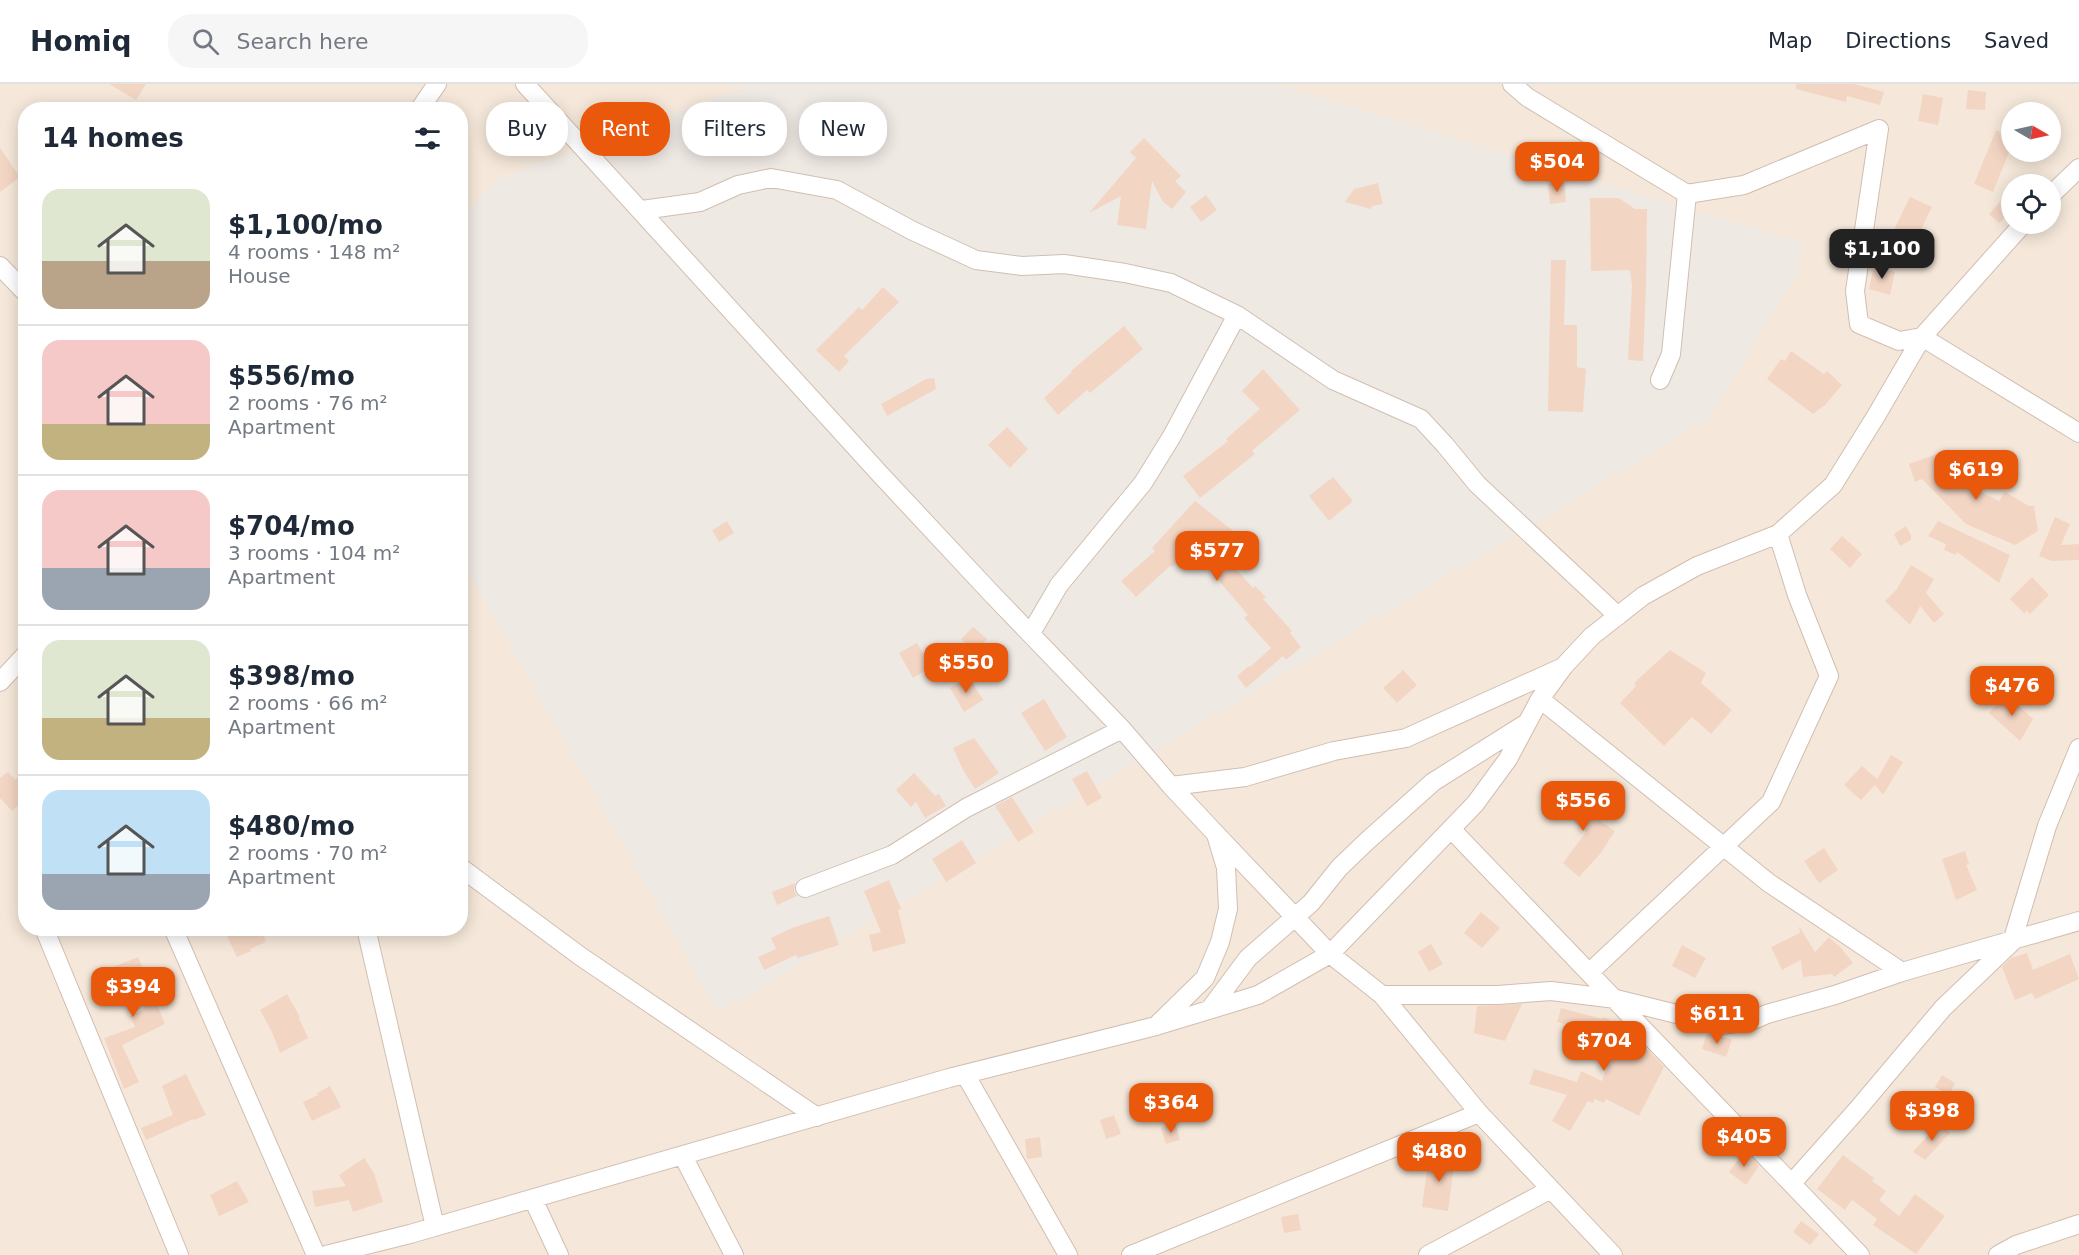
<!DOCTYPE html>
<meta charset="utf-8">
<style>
body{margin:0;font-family:"DejaVu Sans",sans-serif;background:#f6f6f7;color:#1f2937;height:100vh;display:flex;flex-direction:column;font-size:22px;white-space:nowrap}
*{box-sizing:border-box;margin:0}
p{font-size:20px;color:#747a83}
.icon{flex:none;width:33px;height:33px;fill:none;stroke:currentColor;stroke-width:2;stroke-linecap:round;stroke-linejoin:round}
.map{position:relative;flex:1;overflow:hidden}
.panel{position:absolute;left:18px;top:18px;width:450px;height:834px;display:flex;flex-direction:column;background:#fff;border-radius:24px;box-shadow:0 3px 15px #0003}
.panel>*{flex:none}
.top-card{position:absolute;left:486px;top:18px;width:570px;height:54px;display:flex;gap:12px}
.needle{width:39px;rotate:99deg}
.controls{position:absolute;left:2001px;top:18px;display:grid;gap:12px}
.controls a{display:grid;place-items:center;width:60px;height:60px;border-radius:50%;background:#fff;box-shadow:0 3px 15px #0003;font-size:30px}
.price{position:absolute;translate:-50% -51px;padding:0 14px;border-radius:12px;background:#ea580c;color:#fff;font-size:20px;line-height:39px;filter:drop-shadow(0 2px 3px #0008)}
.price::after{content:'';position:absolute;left:50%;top:36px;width:18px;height:14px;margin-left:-9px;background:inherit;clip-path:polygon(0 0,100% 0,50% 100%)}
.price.on{background:#222;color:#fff}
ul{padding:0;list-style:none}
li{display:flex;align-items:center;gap:18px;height:150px;padding:0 24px}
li+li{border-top:2px solid #e0e1e3}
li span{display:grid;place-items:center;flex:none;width:168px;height:120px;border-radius:18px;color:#555}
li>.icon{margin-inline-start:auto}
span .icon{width:72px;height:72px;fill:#fffc;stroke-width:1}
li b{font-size:26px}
h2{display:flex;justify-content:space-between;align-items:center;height:72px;padding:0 24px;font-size:26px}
.chip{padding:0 21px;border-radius:24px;background:#fff;box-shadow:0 3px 15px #0003;font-size:21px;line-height:54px}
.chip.on{background:#ea580c;color:#fff}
header{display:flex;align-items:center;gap:36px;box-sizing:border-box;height:84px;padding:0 30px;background:#fff;border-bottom:2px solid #e0e1e3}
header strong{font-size:28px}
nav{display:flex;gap:33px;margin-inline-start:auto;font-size:21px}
.search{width:420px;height:54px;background:#f6f6f7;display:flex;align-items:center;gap:15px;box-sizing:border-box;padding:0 21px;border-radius:24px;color:#747a83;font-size:22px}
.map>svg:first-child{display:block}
.residential{fill:#f5e8da;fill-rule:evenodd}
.industrial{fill:#efe9e4}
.building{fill:#f3d5c3}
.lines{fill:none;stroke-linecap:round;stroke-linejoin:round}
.minor-casing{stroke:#d1beb0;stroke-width:20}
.minor{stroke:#fff;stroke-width:18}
</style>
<header>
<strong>Homiq</strong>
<div class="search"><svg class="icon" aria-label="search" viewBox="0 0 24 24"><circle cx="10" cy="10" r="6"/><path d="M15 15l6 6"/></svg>Search here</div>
<nav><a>Map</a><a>Directions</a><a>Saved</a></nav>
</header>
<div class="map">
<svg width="2079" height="1171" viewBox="0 0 2079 1171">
<rect width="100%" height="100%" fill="#fdf6ec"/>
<path class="residential" d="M0 0H2079V1171H0ZM26 26H460V844H26ZM2012 28H2050V68H2012ZM2012 100H2050V140H2012Z"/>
<path class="industrial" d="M752 0H1276L1802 159 1797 189 1710 334 718 929 461 474 460 133 500 94Z"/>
<path class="building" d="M109 0H146L136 16Z
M1796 0H1854L1884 8 1880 21 1847 12 1846 18 1796 5Z
M1968 6 1986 8 1985 26 1966 25Z
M1923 10 1943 14 1938 41 1918 37Z
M1996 46 2012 53V61L1993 108 1974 100Z
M1144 54 1181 92 1175 97 1186 108 1172 125 1163 118 1152 97 1146 145 1117 141 1121 112 1089 129 1136 74 1130 68Z
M0 64 20 93 0 108Z
M1564 98 1566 118 1550 120 1548 100Z
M1378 99 1383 120 1372 122 1371 125 1345 118 1354 105Z
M2012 105V126L1999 139 1989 130Z
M1206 111 1217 126 1201 138 1190 123Z
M1910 113 1932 123 1913 162 1891 152Z
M1590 114H1619L1635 125H1647L1646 202 1643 277 1628 276 1632 202 1630 186 1591 187Z
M1551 176H1566L1564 241H1577V283L1586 285 1583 328 1548 327Z
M1874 182 1895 188 1890 211 1869 205Z
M883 203 899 218 844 272 849 277 839 288 816 266 859 223 862 226Z
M1124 242 1143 265 1090 309 1087 306 1058 331 1044 314 1072 288 1071 287Z
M1791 267 1824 290 1827 287 1842 301 1825 321 1813 330 1767 295 1781 275 1785 277Z
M1263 285 1300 326 1252 367 1255 370 1200 414 1183 392 1228 357 1226 355 1260 325 1242 307Z
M934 294 936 305 887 332 881 320 926 295Z
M1007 343 1028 365 1010 384 988 361Z
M1949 366 1960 397 1999 417 2005 408 2029 422H2034L2038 447 2015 461 1966 440 1922 395 1915 398 1909 380Z
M1333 393 1353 417 1329 437 1309 412Z
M1195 417 1232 446 1218 465 1253 504 1255 502 1266 513 1263 515 1292 547 1290 549 1301 563 1286 576 1283 572 1246 604 1237 592 1249 582 1250 583 1271 564 1244 534 1248 531 1191 464 1172 483 1170 482 1136 513 1121 497 1155 467 1152 464Z
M2055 433 2070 440 2061 461 2079 460V476L2052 477 2039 472Z
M727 437 734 449 719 458 712 446Z
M1938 437 2010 471 1999 499 1957 468 1956 471 1944 466 1946 460 1928 452Z
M1906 442 1911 451V456L1900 462 1894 450Z
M1842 452 1862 470 1850 484 1830 465Z
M1911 481 1934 495 1926 509 1944 530 1934 539 1920 522 1910 541 1885 517 1896 506Z
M2032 493 2049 511 2030 530 2026 526 2025 530 2010 515Z
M973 543 987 555 975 568 961 555Z
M917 559 931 583 913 594 899 569Z
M1670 566 1706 589 1701 599 1732 626 1711 650 1692 633 1664 662 1620 619 1636 602 1634 599Z
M1403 586 1417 601 1397 619 1383 604Z
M969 593 983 616 964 628 950 604Z
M2006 610 2033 635 2020 657 1989 629Z
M1044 615 1067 653 1045 667 1021 629Z
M974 654 999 689 975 705 963 686 953 664Z
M1891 671 1903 678 1883 711 1875 701 1861 716 1844 701 1862 682 1877 695Z
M26 687V715L12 727 0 714V694L8 688 15 696Z
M1087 687 1102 714 1087 722 1072 695Z
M914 689 935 712 939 710 946 722 925 734 916 718 911 723 896 706Z
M1565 701 1584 718 1580 723 1615 747 1600 770 1579 793 1563 779 1586 748 1550 717Z
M1012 713 1034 748 1018 758 995 722Z
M962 756 976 779 946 798 932 775Z
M1824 764 1838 786 1819 799 1804 777Z
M1965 767 1969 780 1966 781 1977 806 1956 816 1942 775Z
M889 796 901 825 898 826 906 859 873 868 869 851 881 848 864 807Z
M795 799 794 807 797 812 777 821 772 808Z
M1481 828 1500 844 1482 864 1464 849Z
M829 832 839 861 798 874 796 871 764 886 758 873 776 865 771 854 792 844Z
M1799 842 1815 868 1829 853 1842 865 1853 879 1834 893 1832 890 1803 893 1801 876 1782 886 1771 863 1800 849Z
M243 844H261L266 858 250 865 251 867 237 873 227 852Z
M1431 860 1443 880 1429 888 1418 868Z
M1682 861 1706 874 1695 894 1672 882Z
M2027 869 2033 886 2070 870 2079 895 2035 915 2032 909 2015 916 2002 883 2011 874Z
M138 873 165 940 122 961 139 998 124 1005 104 954 135 943 130 932 145 925 133 901 120 906 111 884Z
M287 910 300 933 299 934 308 954 280 969 272 948 260 926Z
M1522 920 1505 957 1474 949 1477 922Z
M1561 924 1602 935 1603 933 1626 944 1623 950 1641 959 1664 983 1639 1032 1606 1015 1604 1019 1595 1015 1593 1019 1588 1017 1570 1047 1552 1037 1567 1011 1529 1000 1534 985 1577 998 1581 987 1602 997 1613 962 1584 948 1585 945 1557 938Z
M1707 949 1732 955 1726 973 1702 965Z
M186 990 206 1031 194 1036 193 1035 146 1056 141 1044 173 1031 162 1002Z
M1942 991 1955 999 1949 1011 1935 1003Z
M330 1002 341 1023 312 1037 303 1018 318 1011 317 1009Z
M1114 1031 1121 1050 1106 1055 1100 1036Z
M1175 1039 1180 1056 1166 1060 1161 1044Z
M1939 1039 1950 1049 1925 1076 1913 1068Z
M1040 1053 1042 1073 1027 1075 1025 1055Z
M1745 1067 1759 1082 1746 1101 1729 1088Z
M1429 1071 1455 1074 1448 1127 1422 1123Z
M1843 1071 1874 1094 1872 1097 1886 1107 1879 1116 1899 1132 1915 1110 1945 1132 1916 1170 1873 1141 1877 1135 1852 1116 1845 1126 1817 1105Z
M364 1074 374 1089 383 1118 353 1128 349 1116 315 1123 312 1107 346 1102 339 1091Z
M237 1097 249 1118 219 1132 210 1111Z
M1298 1130 1301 1146 1284 1149 1281 1133Z
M1801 1137 1819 1150 1810 1161 1793 1148Z"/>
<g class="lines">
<defs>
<path id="minor" d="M525 0 879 389 991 509 1122 645 1171 702 1215 749 1330 870 1382 911 1479 1029 1613 1171
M1512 0 1527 13 1687 110
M419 26 437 0
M2050 112 2079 84
M642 126 700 118 738 101 771 94 837 106 913 147 976 176 1022 182 1064 180 1125 189 1171 199 1237 231 1333 296 1421 335 1445 361 1477 400 1618 532
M0 182 26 209
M1660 296 1671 270 1687 110 1744 101 1879 45 1855 207 1859 240 1899 257 1922 253 2079 349
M1031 549 1059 501 1143 399 1172 352 1237 231
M0 598 26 570
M1540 615 1769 799 1902 888
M1171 702 1245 693 1334 667 1406 654 1563 583
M1451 745 1860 1171
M460 783 580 872 817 1033
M805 804 892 771 966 724 1122 645
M44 844 179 1171
M173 844 316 1171
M366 844 435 1143
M1590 888 1771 718 1829 592 1797 511 1778 450
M1382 911H1498L1551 907 1616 915 1721 941 1751 937 1767 930 1835 911 1902 888 2079 837
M1210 925 1248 874 1311 819 1339 784 1366 758 1433 698 1525 640
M1159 939 1205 894 1220 858 1228 825 1226 784 1217 754
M965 990 1068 1171
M683 1072 734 1171
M1792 1099 1857 1026 1943 924 2012 858 2047 742 2079 664
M533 1115 559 1171
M326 1171 410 1150 949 994 1156 942 1258 911 1330 870 1475 720 1508 675 1540 615 1564 582 1592 552 1643 512 1697 482 1778 450 1833 401 1876 332 1922 253 2023 140
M1131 1171 1479 1029
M1428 1171 1551 1105
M1998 1171 2016 1161 2079 1140"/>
</defs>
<use href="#minor" class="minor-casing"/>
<use href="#minor" class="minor"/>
</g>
</svg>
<div class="controls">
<a><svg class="needle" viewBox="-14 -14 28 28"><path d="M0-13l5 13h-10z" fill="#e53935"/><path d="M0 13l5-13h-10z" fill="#747a83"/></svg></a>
<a><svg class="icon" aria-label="locate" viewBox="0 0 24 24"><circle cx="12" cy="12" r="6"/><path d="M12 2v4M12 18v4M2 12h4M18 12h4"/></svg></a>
</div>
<b class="price" style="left:1557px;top:109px">$504</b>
<b class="price on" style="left:1882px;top:196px">$1,100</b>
<b class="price" style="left:1976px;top:417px">$619</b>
<b class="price" style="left:1217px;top:498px">$577</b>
<b class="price" style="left:966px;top:610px">$550</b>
<b class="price" style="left:2012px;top:633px">$476</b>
<b class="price" style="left:1583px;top:748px">$556</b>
<b class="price" style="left:133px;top:934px">$394</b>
<b class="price" style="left:1717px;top:961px">$611</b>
<b class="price" style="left:1604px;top:988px">$704</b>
<b class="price" style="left:1171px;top:1050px">$364</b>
<b class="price" style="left:1932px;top:1058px">$398</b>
<b class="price" style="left:1744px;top:1084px">$405</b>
<b class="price" style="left:1439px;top:1099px">$480</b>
<div class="top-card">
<a class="chip">Buy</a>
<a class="chip on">Rent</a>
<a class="chip">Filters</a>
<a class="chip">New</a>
</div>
<section class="panel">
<h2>14 homes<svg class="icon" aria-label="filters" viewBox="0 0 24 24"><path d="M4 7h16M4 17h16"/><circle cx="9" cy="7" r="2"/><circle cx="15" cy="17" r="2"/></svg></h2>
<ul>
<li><span style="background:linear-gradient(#dfe7d0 60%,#b9a48a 0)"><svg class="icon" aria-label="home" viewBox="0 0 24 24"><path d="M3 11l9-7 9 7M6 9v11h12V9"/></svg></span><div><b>$1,100/mo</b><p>4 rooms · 148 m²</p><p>House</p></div></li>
<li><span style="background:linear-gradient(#f6c9c9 70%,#c2b280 0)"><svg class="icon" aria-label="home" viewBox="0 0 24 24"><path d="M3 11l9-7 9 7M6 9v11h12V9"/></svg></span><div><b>$556/mo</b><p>2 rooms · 76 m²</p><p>Apartment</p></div></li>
<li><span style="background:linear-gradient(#f6c9c9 65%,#9aa5b1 0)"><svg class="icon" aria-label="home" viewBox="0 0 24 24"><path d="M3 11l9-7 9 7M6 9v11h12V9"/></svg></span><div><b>$704/mo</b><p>3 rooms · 104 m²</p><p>Apartment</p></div></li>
<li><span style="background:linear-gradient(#dfe7d0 65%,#c2b280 0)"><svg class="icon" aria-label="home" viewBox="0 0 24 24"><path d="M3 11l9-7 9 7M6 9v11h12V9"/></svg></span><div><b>$398/mo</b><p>2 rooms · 66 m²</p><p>Apartment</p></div></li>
<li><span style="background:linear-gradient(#bfe0f5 70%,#9aa5b1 0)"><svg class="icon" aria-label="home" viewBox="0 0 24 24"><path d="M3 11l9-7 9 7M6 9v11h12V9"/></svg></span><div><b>$480/mo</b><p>2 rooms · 70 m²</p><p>Apartment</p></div></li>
</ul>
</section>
</div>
